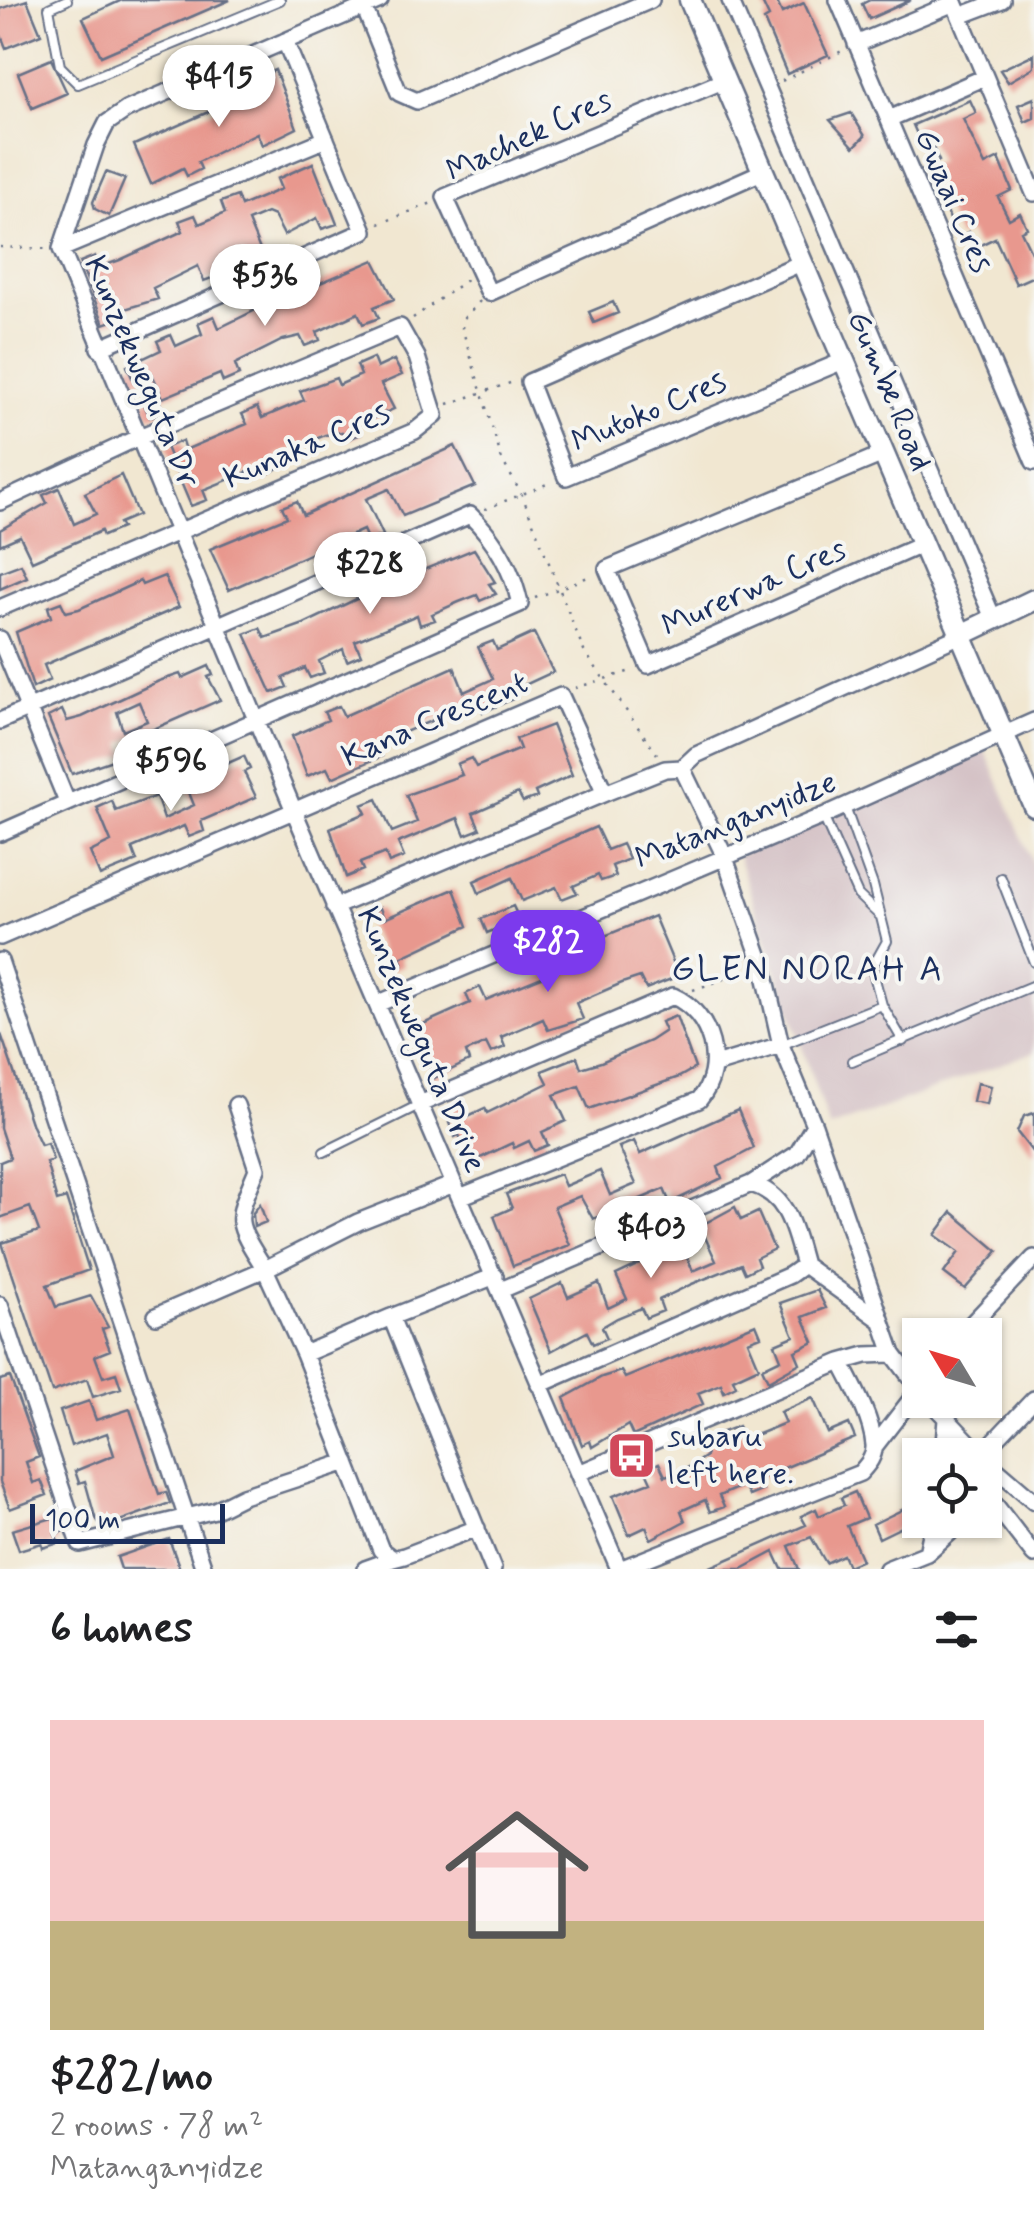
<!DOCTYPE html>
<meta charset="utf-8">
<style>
body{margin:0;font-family:Mynerve,sans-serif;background:#f2f2f2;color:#202124;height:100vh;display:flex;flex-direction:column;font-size:38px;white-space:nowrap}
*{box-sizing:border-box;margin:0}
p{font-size:32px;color:#757577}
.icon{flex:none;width:55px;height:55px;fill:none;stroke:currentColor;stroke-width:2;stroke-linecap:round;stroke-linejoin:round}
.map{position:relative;height:1569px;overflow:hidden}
.sheet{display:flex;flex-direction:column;background:#fff;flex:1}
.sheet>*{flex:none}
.needle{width:65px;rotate:308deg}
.fabs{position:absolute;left:902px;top:1318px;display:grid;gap:20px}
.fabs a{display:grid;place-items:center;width:100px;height:100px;border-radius:0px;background:#fff;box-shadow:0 2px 8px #0004;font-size:50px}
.scale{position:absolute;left:30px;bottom:25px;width:195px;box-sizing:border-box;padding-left:10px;border:5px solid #1b2f5e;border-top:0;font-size:28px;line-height:35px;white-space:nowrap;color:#1b2f5e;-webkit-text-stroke:8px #f6f6f2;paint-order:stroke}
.price{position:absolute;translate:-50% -85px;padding:0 22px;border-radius:35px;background:#fff;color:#222;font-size:32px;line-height:65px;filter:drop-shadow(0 2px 5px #0008)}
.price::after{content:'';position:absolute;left:50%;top:60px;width:30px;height:22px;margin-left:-15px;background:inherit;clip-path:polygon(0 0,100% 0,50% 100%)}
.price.on{background:#7c3aed;color:#fff}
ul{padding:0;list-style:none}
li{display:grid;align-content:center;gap:20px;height:530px;padding:0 50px}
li+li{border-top:2px solid #e0e0e0}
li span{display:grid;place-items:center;height:310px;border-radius:0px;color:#555}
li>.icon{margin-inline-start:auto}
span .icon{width:180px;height:180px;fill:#fffc;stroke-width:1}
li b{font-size:42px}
h2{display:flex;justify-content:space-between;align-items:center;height:120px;padding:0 50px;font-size:42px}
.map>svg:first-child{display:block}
.industrial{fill:#d2bec2}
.building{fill:#e8988e;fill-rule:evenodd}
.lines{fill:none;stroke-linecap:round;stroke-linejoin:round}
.service-casing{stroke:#666f86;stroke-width:12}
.minor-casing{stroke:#666f86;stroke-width:20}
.tertiary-casing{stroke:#666f86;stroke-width:25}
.path{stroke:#666f86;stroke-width:2.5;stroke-dasharray:2.5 8;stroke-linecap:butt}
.service{stroke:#fff;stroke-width:8}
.minor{stroke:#fff;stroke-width:15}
.tertiary{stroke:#fff;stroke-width:20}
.labels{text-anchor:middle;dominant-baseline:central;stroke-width:8;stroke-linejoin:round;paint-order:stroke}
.street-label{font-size:32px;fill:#1b2f5e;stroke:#f6f6f2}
.poi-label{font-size:32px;fill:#1b2f5e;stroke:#f6f6f2;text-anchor:start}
.neighbourhood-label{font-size:35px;letter-spacing:2.5px;fill:#1b2f5e;stroke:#f6f6f2}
</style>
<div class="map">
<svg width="1034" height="1569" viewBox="0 0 1034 1569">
<rect width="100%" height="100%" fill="#f6f6f2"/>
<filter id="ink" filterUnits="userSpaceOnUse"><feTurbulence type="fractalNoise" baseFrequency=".01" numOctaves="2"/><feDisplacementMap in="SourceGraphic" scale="20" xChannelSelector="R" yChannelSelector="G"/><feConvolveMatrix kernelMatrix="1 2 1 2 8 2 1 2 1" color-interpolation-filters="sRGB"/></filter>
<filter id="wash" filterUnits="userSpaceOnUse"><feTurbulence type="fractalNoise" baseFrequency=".0048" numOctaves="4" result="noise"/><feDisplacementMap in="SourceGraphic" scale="40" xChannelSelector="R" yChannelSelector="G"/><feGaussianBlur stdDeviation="2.25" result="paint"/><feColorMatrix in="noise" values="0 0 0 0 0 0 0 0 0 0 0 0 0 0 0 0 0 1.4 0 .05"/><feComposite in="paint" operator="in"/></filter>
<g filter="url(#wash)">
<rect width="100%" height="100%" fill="#f1e7d1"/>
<path class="industrial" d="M985 750 1034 866V1052L829 1128 738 856Z"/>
<g id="blocks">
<path class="building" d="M27 0 41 34 6 48 0 33V9Z
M122 0H230L101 56 83 18Z
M761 0H776L782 13 804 3 828 55 787 74 764 20 769 17Z
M870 0H911L869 19 862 4Z
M1034 54V67L1008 82 1000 70Z
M51 59 67 93 32 108 18 73Z
M275 70 297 128 262 145 257 133 198 162 201 169 187 176 183 168 151 184 134 145 224 105 220 96 234 90 238 98 265 87 260 76Z
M1034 98V118L1025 122 1018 105Z
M970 100 976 113 963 119 985 165 999 158 1012 190 998 197 1009 219 1020 213 1027 228 1021 231 1034 258V276L1016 284 995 238 976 247 969 232 958 237 927 167 939 161 928 137 920 141 913 125Z
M851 113 865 136 854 147 830 120Z
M313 163 337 224 322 229 317 218 284 235 274 216 267 213 248 221 263 257 246 263 243 252 216 264 220 275 204 281 198 266 153 288 158 299 118 311 121 318 104 324 80 262 95 256 100 267 120 260 183 231 179 221 195 215 199 224 225 213 221 202 237 196 241 206 281 189 277 179Z
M106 172 125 179 109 216 95 209 93 202Z
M374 260 394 299 374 307 379 318 363 324 358 313 317 332 320 340 305 346 300 336 283 340 235 364 239 375 223 382 220 374 163 398 152 374 134 382 127 366 161 350 157 341 171 335 176 346 202 334 198 323 214 316 219 328 282 297 278 285 294 278 299 292Z
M613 302 618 313 594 323 589 312Z
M373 358 377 368 394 360 402 375 381 384 394 409 357 425 361 434 346 440 342 432 325 435 276 456 281 466 268 474 264 465 203 490 207 500 191 506 166 447 182 441 185 450 220 435 247 424 242 414 257 407 262 418 304 400 300 391 336 378 339 385 361 375 357 365Z
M156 396 164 411 150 417 143 402Z
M455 446 475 486 403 516 389 489 366 499 383 535 368 541 363 530 229 590 210 549 287 517 282 507 297 501 303 515Z
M121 475 138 515 119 523 122 528 103 536 101 531 32 561 20 536 0 545V530L47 503 43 495 59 488 74 524 96 514 85 493Z
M474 549 495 582 489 584 496 594 480 601 477 595 459 602 432 614 435 620 420 625 417 615 355 641 361 655 347 661 343 649 319 661 324 673 310 678 305 668 283 678 287 687 272 693 245 634 260 628 265 638 304 624 365 595 361 585 395 571 399 580Z
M21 564 27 577 0 589V572Z
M164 576 179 607 44 665 50 680 33 688 16 632 51 617 48 607 61 602 66 612 79 609 140 581 142 585Z
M534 633 553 672 514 690 517 697 483 712 478 701 393 737 378 747 382 756 332 778 327 768 307 776 292 736 328 720 324 712 339 706 344 716 454 667 464 692 493 679 478 647 493 641 497 650Z
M209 666 213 675 208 677 220 700 122 743 127 755 72 774 48 717 62 710 67 721 82 717 159 681 180 674 182 678ZM139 702 147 721 123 731 117 712Z
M552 725 572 775 535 792 537 797 523 802 518 793 473 813 480 829 465 835 458 818 398 843 404 857 389 863 385 853 360 863 363 870 346 877 330 828 366 813 362 805 377 799 392 832 417 822 406 795 462 775 457 764 471 758 476 767 520 749 516 739Z
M244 756 250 769 244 772 256 797 201 821 204 831 189 837 184 826 132 848 137 861 100 876 90 852 111 842 97 808 112 801 116 811 156 796 164 819 194 805 181 773 194 766 199 776Z
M596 827 607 850 622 844 629 859 612 866 616 876 601 881 598 875 573 886 577 893 562 899 556 887 522 901 512 878 479 893 474 881Z
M454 889 468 926 400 958 403 965 389 971 364 916 380 908 384 919Z
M513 906 519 919 487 933 481 919Z
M654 916 679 976 646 989 640 977 622 983 576 1003 583 1019 548 1030 543 1019 501 1037 505 1047 491 1053 486 1043 466 1052 469 1061 434 1078 412 1029 470 1003 466 994 480 987 486 1000 566 967 560 954Z
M676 1016 695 1068 679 1077 589 1109 579 1086 554 1095 566 1121 542 1132 548 1145 534 1151 529 1141 514 1148 512 1143 472 1162 459 1135 455 1137 449 1123 455 1119 449 1110 463 1105 468 1116 485 1108 487 1113 548 1083 542 1071 577 1057 581 1068 601 1062 650 1041 665 1031 661 1022Z
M1 1034 32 1126 41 1145 47 1143 53 1160 46 1162 57 1201 66 1198 89 1270 47 1285 56 1307 91 1296 108 1327 102 1329 110 1350 95 1356 103 1377 116 1373 121 1388 93 1397 87 1379 52 1392 2 1243 39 1231 30 1207 0 1218V1162L10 1158 0 1128Z
M977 1083 991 1086 987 1104 973 1101Z
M738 1110 754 1148 718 1167 722 1178 670 1203 664 1189 638 1200 643 1211 629 1217 624 1206 593 1219 580 1196 554 1207 570 1245 513 1266 494 1216 512 1208 506 1194 560 1174 565 1186 600 1171 610 1195 636 1184 619 1147 634 1141 640 1154Z
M1034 1113V1154L1017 1132 1024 1116Z
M260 1204 266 1222 254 1227 253 1213Z
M735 1207 741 1220 758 1212 774 1249 756 1258 759 1266 745 1273 741 1264 692 1284 659 1300 663 1311 646 1318 641 1308 617 1318 602 1327 607 1338 593 1344 587 1332 551 1351 529 1299 562 1283 568 1297 599 1283 608 1308 627 1299 616 1275 667 1251 663 1242 678 1236 693 1271 716 1261 700 1226Z
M952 1212 998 1251 965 1289 944 1273 959 1252 935 1235Z
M817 1290 826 1308 803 1317 814 1342 795 1351 800 1363 768 1381 762 1368 781 1359 775 1344 794 1336 780 1303Z
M756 1324 761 1336 748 1341 759 1367 733 1379 736 1386 724 1392 721 1384 698 1393 703 1404 633 1436 628 1425 592 1447 590 1441 582 1445 564 1398 602 1377 621 1371 625 1378Z
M10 1377 39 1457 26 1462 33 1483 41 1480 47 1495 10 1509 0 1482V1380Z
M813 1398 828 1433 849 1424 855 1438 758 1479 763 1490 749 1496 744 1485 719 1496 724 1507 710 1512 705 1500 681 1511 685 1521 651 1539 646 1527 629 1535 613 1496 651 1482 645 1469 659 1463 665 1476 684 1470 706 1456 703 1447 723 1439 720 1433 738 1426 745 1439 763 1432 785 1423 780 1412Z
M89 1401 96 1420 130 1409 159 1494 166 1492 170 1503 111 1524H100L95 1517 85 1481 79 1483 75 1471 114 1455 107 1433 71 1446 60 1411Z
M855 1492 866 1518 847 1526 862 1560 848 1566 843 1555 826 1563 811 1537 789 1546 799 1569H782L774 1552 742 1569H706L806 1525 801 1516 816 1509 819 1516 844 1505 841 1498Z
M906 1508 912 1522 879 1538 873 1524Z
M59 1516 64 1531 55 1534 59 1543 43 1548 42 1543 19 1550 12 1530Z
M169 1539 180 1569H121L117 1557Z"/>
</g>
</g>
<g filter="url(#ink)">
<use href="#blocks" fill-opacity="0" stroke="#666f86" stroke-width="2.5"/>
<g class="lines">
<defs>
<path id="service" d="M67 0 49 8 60 66 78 84 280 0
M845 807 873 885 887 941 872 968 882 1005
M823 816 858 895 879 915
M1001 878 1034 962
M781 1045 882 1005 903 1041
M852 1061 1034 985
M324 1152 419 1105"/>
<path id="minor" d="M380 0 126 110 107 123 96 145 61 249 294 811 619 1569
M730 0 993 618
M838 0 1034 462
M953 0 1034 193
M364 7 399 93 417 101 651 0
M960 16 1002 0
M856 44 954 3
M725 80 445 197 489 293 764 171
M889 119 985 77
M61 249 326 139
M801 263 529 382 566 477 843 361
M99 348 364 231 285 41
M883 454 607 569 648 665 923 544
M0 502 137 438 400 327 417 357 435 415 415 431 0 608
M0 639 67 802
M0 721 470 515C496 540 512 568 520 604L0 833
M605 793 665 769 682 768
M0 937 561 696 605 793 334 907
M0 961 204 1569
M377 1004 823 816 1034 721
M715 1065 781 1045
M420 1104 673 996C712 1013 727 1068 699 1100L460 1197
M454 1184 358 1222 265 1269 304 1354 381 1550 393 1559 404 1556 477 1528
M751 1184 797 1154 814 1125
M804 1265 879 1319
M501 1290 751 1184C789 1195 794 1231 804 1265L790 1275 539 1385
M0 1305 80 1544 215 1510 243 1496 347 1462
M156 1316 265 1269C233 1218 235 1223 257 1169L236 1105
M961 1335 1034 1258
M304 1354 391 1317
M841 1362 866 1355 893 1354
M920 1390 893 1354 814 1125 781 1045 763 966 724 855 682 768 696 755 961 635
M929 1400 981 1455
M875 1446 919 1389
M943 1455 946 1419
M981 1455 1034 1399
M985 1459 1034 1501
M579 1473 841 1362C853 1385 872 1419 874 1445 875 1457 867 1465 860 1473L620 1569
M987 1494 1034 1555
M927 1553 934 1520
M365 1569 393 1559
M493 1569 391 1317 495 1276
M887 1569 927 1553 964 1520"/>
<path id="tertiary" d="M690 0 1034 806
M961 635 1034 600"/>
</defs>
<use href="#service" class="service-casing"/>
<use href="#minor" class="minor-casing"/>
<use href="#tertiary" class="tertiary-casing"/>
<path class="path" d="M782 81 842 51
M379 224 432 203
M0 247 49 249
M480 301 464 318 462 328 502 460 522 495 584 651 657 754
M413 318 468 279
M448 404 516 381
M485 509 552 482
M535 598 593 575
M575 688 634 670
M693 990 747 971"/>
<use href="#service" class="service"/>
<use href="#minor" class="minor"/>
<use href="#tertiary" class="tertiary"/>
</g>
</g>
<defs>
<symbol id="bus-square" viewBox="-11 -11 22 22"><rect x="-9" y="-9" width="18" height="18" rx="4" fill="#d1495b" stroke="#f6f6f2"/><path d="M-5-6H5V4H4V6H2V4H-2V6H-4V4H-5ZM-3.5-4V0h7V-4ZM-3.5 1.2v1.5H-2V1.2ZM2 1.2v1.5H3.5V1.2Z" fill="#fff"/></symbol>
</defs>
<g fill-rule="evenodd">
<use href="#bus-square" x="604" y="1428" width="55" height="55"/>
</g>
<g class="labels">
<g class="street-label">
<text transform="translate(529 136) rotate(-25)">Machek Cres</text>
<text transform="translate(953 201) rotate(67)">Gwaai Cres</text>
<text transform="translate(141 372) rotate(67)">Kunzekweguta Dr</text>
<text transform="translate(889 391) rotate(67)">Gumbe Road</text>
<text transform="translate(649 412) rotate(-23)">Mutoko Cres</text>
<text transform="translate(307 446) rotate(-23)">Kunaka Cres</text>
<text transform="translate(754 588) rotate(-24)">Murerwa Cres</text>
<text transform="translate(435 720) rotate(-23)">Kana Crescent</text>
<text transform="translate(736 821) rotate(-22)">Matanganyidze</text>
<text transform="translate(421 1040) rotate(67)">Kunzekweguta Drive</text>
</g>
<g class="poi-label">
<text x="667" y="1437">subaru<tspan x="667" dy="37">left here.</tspan></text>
</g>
<g class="neighbourhood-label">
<text x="808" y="970">GLEN NORAH A</text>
</g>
</g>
</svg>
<div class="fabs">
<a><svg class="needle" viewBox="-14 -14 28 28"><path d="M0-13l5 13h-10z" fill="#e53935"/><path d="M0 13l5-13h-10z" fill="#757577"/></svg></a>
<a><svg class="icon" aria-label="locate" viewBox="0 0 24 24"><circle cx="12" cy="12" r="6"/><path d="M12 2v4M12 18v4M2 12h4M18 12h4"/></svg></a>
</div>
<div class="scale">100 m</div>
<b class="price" style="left:219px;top:130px">$415</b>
<b class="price" style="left:265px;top:329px">$536</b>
<b class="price" style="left:370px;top:617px">$228</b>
<b class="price" style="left:171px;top:814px">$596</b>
<b class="price on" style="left:548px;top:995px">$282</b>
<b class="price" style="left:651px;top:1281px">$403</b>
</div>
<section class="sheet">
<h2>6 homes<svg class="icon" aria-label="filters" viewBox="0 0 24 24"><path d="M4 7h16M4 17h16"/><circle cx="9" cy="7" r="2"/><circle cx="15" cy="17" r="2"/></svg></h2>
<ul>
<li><span style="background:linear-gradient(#f6c9c9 65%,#c2b280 0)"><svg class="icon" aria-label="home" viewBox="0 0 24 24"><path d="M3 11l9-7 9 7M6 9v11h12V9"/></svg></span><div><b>$282/mo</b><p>2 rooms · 78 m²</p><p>Matanganyidze</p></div></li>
</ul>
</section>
